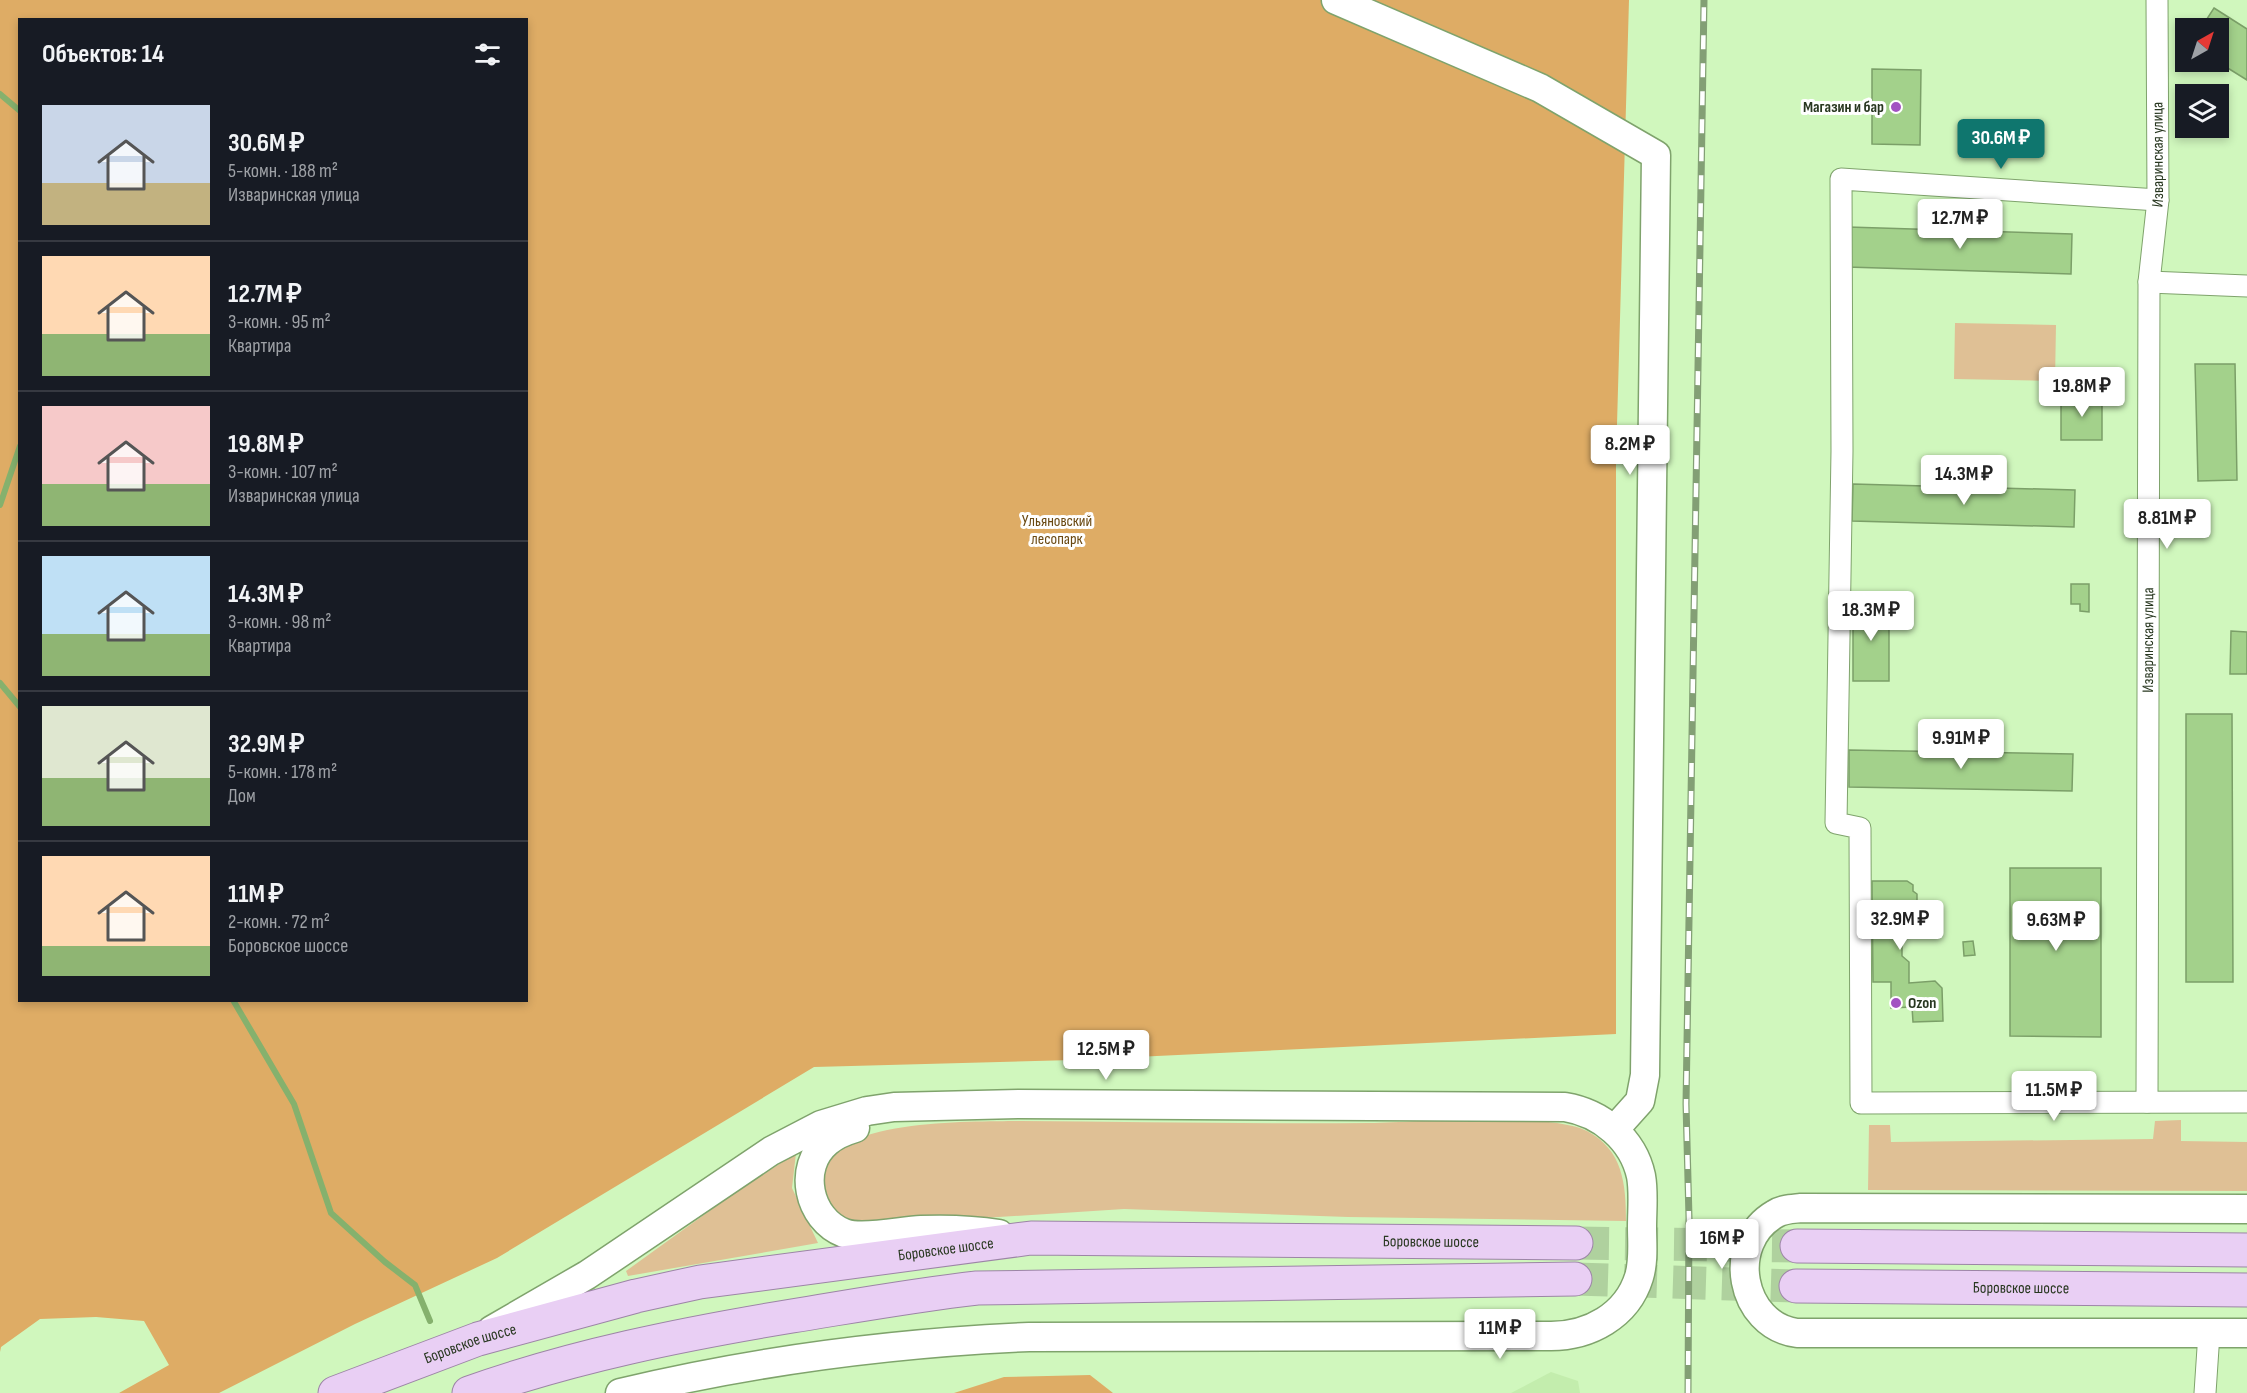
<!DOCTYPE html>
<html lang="ru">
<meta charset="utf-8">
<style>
body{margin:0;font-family:"Sofia Sans Condensed",sans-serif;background:#242831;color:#f1f3f6;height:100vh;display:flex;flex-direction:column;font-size:22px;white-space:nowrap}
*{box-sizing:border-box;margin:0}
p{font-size:20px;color:#9ea1a6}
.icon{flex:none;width:33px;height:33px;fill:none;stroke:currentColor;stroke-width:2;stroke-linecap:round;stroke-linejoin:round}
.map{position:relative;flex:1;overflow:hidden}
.sheet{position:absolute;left:18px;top:18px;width:510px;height:984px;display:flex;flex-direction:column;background:#171b24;border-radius:0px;box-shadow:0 3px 9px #0003}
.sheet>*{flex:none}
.needle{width:39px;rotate:39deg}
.controls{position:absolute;left:2175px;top:18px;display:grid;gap:12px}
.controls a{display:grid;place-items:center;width:54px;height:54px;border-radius:0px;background:#171b24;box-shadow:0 3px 9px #0003;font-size:30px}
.price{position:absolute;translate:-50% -51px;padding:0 14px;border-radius:6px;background:#fff;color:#222;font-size:20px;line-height:39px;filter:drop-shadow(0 2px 3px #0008)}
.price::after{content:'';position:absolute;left:50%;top:36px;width:18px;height:14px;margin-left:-9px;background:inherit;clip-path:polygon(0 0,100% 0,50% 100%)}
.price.active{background:#0f766e;color:#fff}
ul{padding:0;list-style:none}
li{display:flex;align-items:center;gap:18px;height:150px;padding:0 24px}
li+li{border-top:2px solid #363941}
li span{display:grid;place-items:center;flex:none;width:168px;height:120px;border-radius:0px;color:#555}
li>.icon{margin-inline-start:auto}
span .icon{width:72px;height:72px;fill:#fffc;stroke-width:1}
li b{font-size:26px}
h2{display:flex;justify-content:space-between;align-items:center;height:72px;padding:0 24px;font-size:26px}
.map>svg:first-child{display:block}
.built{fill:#c3edad}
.green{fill:#dfc095}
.forest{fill:#deac65;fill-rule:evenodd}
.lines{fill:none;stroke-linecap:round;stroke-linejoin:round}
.stream{stroke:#85b16d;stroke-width:6}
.building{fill:#a3d18b;stroke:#7b9f68;stroke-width:1.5}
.primary-tunnel{stroke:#afd19e;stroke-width:33;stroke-dasharray:33 16;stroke-linecap:butt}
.street-casing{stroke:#7fa36c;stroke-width:23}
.secondary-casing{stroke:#7fa36c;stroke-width:31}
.primary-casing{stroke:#9c85a6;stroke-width:35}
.street{stroke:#fff;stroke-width:21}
.secondary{stroke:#fff;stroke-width:28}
.primary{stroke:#e9cff4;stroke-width:33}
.rail-casing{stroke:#839f75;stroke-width:7}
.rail{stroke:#fff;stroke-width:4.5;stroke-dasharray:14;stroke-linecap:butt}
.poi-dot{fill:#a252c2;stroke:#fff;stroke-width:2}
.labels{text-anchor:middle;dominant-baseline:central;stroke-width:6;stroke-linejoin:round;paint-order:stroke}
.poi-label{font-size:16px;font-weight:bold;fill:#293821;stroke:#fff;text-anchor:end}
.street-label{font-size:16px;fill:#293821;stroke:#fff}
.park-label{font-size:16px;fill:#6a4912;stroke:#fff}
</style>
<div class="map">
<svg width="2247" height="1393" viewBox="0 0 2247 1393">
<rect width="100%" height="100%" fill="#d0f7bd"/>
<path class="built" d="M1551 1372 1578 1381 1580 1393H1511Z"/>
<path class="green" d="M1955 323 2056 325 2055 381 1954 379Z
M2181 1120V1141L2247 1142V1191L1868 1190 1869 1125H1890L1891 1142 2153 1139 2155 1121Z
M1021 1121C1137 1122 1254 1124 1370 1123 1417 1122 1551 1112 1587 1131 1623 1150 1626 1184 1626 1221L1348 1217 1124 1209 859 1226 832 1211C829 1202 820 1186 820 1177 824 1117 979 1122 1021 1121Z
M796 1153 792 1188 818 1243 628 1276 626 1271 730 1196Z"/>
<path class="forest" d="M0 0H1629L1616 460V1034L1073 1060 814 1067 497 1258 355 1324 219 1393H119L169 1365 144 1321 96 1317 40 1319 1 1347 0 1352ZM20 20H526V1000H20Z
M1090 1375 1113 1393H954L1004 1377Z"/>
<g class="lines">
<path class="stream" d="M0 94 20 111
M0 505 20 446
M0 683 20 707
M233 1000 294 1104 331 1213 385 1262 415 1285 430 1321"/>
</g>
<path class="building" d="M2214 8 2247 29V80L2218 62V28H2201Z
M1872 69 1921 70 1920 145 1872 144Z
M1848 227 2072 234 2071 274 1847 267Z
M2195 364H2235L2237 480 2198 481Z
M2061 397H2102V440H2061Z
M1853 484 2075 490 2074 527 1852 521Z
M2071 584H2089V612L2080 611V604H2071Z
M1853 603H1889V681H1853Z
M2231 631 2247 632V674H2230Z
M2186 714H2232L2233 982H2186Z
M1849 750 2073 754 2072 791 1849 787Z
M2010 868H2101V1037L2010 1036Z
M1872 881H1907L1913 885V891L1917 894V922H1909L1910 937 1902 936V956L1909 962V983L1935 981 1942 988 1943 1021 1913 1022 1912 1007 1891 1008V982H1873Z
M1973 941 1975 955 1964 956 1963 942Z"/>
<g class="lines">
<path class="primary-tunnel" d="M1576 1243 1797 1246
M1575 1279 1796 1286"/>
<defs>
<g id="street">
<path d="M2158 200 1841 179 1842 451 1836 823 1860 828 1861 1103 2247 1102"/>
<path d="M2149 282 2247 286"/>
<path id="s1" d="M2147 1102 2149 282 2158 200 2157 0"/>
<path d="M2205 1393 2209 1333"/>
</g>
<path id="secondary" d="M1336 0 1540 88 1656 155 1645 1075 1640 1101 1614 1130
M855 1128C845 1131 835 1135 827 1142 797 1167 808 1219 844 1233 862 1240 900 1231 921 1230 947 1229 974 1230 999 1234
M2247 1209 1801 1208C1792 1209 1783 1209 1775 1214 1725 1243 1740 1325 1797 1333H2247
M492 1330 587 1275 771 1151 821 1125 867 1111 894 1107 1019 1104 1565 1107C1601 1113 1633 1139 1641 1176 1644 1192 1642 1210 1642 1227 1642 1243 1644 1261 1639 1277 1627 1316 1589 1336 1551 1336L1029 1337C892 1343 754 1361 620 1393"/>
<g id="primary">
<path d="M1797 1246 2247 1250"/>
<path id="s2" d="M1796 1286 2247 1290"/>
<path id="s3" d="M335 1393 478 1339 636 1296 700 1282 1031 1238 1576 1243"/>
<path d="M469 1393C573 1356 683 1334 792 1316 854 1306 915 1295 977 1288L1575 1279"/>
</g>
</defs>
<use href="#street" class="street-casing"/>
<use href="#secondary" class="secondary-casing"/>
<use href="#primary" class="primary-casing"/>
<use href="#street" class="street"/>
<use href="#secondary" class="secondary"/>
<use href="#primary" class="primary"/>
<defs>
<path id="rail" d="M1688 1393 1689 1218 1686 1104 1704 0"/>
</defs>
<use href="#rail" class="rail-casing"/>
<use href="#rail" class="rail"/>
</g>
<g class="poi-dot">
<circle cx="1896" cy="107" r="6"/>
<circle cx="1896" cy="1003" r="6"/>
</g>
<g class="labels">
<g class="poi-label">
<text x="1884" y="107">Магазин и бар</text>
<text x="1908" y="1003" text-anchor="start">Ozon</text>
</g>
<g class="street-label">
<text stroke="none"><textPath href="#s1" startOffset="948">Изваринская улица</textPath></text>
<text stroke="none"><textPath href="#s1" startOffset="462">Изваринская улица</textPath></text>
<text stroke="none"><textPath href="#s3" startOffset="1116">Боровское шоссе</textPath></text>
<text stroke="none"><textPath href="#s3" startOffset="630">Боровское шоссе</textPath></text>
<text stroke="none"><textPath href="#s2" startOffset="225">Боровское шоссе</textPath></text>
<text stroke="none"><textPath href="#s3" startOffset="144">Боровское шоссе</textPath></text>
</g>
<g class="park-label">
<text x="1057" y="521">Ульяновский<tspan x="1057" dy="18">лесопарк</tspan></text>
</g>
</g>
</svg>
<div class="controls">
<a><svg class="needle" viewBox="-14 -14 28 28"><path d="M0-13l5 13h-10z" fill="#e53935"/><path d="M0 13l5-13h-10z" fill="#9ea1a6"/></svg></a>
<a><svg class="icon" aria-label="layers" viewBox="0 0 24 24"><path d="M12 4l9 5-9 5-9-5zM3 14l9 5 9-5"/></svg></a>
</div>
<b class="price active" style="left:2001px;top:170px">30.6M ₽</b>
<b class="price" style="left:1960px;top:250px">12.7M ₽</b>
<b class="price" style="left:2082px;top:418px">19.8M ₽</b>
<b class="price" style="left:1630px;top:476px">8.2M ₽</b>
<b class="price" style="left:1964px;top:506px">14.3M ₽</b>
<b class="price" style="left:2167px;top:550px">8.81M ₽</b>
<b class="price" style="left:1871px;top:642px">18.3M ₽</b>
<b class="price" style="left:1961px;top:770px">9.91M ₽</b>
<b class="price" style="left:1900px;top:951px">32.9M ₽</b>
<b class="price" style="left:2056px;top:952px">9.63M ₽</b>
<b class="price" style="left:1106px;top:1081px">12.5M ₽</b>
<b class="price" style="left:2054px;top:1122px">11.5M ₽</b>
<b class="price" style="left:1722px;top:1270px">16M ₽</b>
<b class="price" style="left:1500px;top:1360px">11M ₽</b>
<section class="sheet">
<h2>Объектов: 14<svg class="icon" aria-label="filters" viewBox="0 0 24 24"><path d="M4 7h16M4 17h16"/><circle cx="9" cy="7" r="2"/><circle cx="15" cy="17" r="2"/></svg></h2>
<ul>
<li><span style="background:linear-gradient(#c9d6e8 65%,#c2b280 0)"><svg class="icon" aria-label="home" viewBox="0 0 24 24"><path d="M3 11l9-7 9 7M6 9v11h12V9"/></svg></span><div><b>30.6M ₽</b><p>5-комн. · 188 m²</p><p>Изваринская улица</p></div></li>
<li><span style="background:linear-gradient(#ffd9b3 65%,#8fb573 0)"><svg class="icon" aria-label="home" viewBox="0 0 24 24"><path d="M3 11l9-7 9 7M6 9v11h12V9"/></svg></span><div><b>12.7M ₽</b><p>3-комн. · 95 m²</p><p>Квартира</p></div></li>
<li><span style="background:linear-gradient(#f6c9c9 65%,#8fb573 0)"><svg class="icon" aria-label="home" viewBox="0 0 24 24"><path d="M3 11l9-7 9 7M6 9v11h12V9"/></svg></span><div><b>19.8M ₽</b><p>3-комн. · 107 m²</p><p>Изваринская улица</p></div></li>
<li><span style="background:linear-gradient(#bfe0f5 65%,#8fb573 0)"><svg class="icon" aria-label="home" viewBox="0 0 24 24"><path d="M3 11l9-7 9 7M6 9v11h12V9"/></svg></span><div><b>14.3M ₽</b><p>3-комн. · 98 m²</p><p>Квартира</p></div></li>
<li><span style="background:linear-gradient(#dfe7d0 60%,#8fb573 0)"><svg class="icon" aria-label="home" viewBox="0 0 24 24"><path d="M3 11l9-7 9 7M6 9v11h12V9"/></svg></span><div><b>32.9M ₽</b><p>5-комн. · 178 m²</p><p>Дом</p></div></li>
<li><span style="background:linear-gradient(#ffd9b3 75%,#8fb573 0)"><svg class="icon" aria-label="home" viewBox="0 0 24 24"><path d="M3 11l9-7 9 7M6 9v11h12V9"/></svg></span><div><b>11M ₽</b><p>2-комн. · 72 m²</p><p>Боровское шоссе</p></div></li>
</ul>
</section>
</div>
